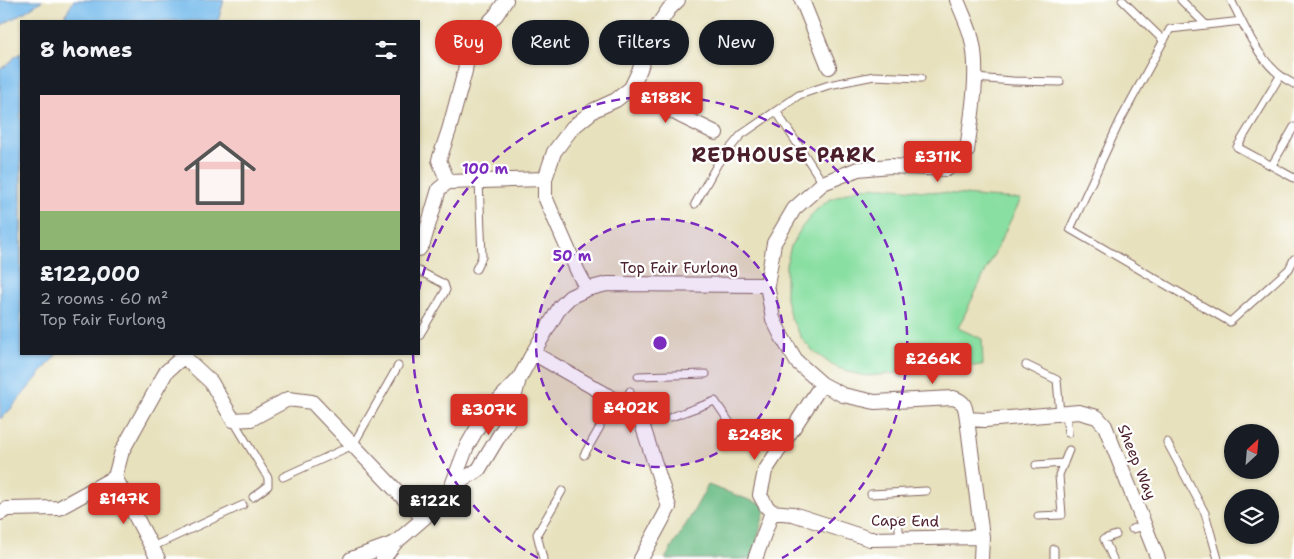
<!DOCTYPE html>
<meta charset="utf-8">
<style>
body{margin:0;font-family:"Shantell Sans",sans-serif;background:#20242c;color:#f1f3f6;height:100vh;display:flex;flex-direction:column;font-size:19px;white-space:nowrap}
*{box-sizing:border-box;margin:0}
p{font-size:16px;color:#9ea1a6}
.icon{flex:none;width:28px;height:28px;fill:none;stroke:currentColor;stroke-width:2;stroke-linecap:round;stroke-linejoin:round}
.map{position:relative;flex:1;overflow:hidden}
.drawer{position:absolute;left:20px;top:20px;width:400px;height:335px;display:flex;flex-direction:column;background:#171b24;border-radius:0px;box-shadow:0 1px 4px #0004}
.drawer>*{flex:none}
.banner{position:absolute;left:435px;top:20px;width:475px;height:45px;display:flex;gap:10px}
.needle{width:32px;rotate:26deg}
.tools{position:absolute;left:1224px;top:424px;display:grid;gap:10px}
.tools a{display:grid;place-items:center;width:55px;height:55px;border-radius:50%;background:#171b24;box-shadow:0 1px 4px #0004;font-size:25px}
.price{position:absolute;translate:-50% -42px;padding:0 11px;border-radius:5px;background:#d93025;color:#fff;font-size:16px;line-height:32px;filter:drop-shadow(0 1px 2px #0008)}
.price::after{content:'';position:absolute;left:50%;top:30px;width:15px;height:11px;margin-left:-8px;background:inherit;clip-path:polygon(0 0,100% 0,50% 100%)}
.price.current{background:#222;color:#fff}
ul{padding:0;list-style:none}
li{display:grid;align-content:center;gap:10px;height:265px;padding:0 20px}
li+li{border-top:1px solid #363941}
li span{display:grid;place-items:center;height:155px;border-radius:0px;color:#555}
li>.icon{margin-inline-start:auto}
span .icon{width:90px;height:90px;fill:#fffc;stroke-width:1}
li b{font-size:21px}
h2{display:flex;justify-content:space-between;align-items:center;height:60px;padding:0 20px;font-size:21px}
.tag{padding:0 18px;border-radius:22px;background:#171b24;box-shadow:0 1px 4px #0004;font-size:18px;line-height:45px}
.tag.current{background:#d93025;color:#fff}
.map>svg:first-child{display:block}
.green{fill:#89dfa2;stroke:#6a7f66}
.forest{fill:#6ebe88;stroke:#5c6e5a}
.water{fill:#74baeb;stroke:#5f6c8b}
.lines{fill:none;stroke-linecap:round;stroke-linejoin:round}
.lane-casing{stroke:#81635e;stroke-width:9}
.street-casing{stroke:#81635e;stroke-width:16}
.lane{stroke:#fff;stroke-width:7}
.street{stroke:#fff;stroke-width:14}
.ring{fill:none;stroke:#7b2cbf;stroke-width:2.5;stroke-dasharray:9 6}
.labels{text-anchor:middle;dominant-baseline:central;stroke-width:4.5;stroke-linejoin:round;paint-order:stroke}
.street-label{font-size:15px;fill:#4a1f2b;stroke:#fff}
.district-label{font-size:20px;font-weight:bold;letter-spacing:1px;fill:#4a1f2b;stroke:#fff}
.centre{fill:#7b2cbf;stroke:#fff;stroke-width:2.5}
.ring-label{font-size:15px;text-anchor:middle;font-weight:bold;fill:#7b2cbf;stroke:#fff;stroke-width:4.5;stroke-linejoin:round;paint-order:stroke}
</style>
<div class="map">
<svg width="1294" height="559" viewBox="0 0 1294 559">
<rect width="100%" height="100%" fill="#fff"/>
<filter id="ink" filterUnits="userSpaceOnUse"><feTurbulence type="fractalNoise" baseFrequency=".02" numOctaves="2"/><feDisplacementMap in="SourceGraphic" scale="10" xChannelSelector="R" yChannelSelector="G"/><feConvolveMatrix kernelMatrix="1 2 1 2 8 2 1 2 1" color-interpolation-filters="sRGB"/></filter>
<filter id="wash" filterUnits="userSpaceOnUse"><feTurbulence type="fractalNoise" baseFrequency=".0096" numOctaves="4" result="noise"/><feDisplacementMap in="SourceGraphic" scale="20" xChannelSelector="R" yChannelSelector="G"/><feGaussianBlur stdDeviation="1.12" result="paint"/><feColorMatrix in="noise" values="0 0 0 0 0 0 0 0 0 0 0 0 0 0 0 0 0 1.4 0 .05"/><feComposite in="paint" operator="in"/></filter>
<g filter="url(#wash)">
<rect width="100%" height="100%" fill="#e7e1bd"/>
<path class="green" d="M884 187 985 197 1021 199 958 328 982 339 983 365 867 376 848 372 832 365 812 350 802 339 790 316 786 298V265L791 246 802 227 816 210 829 200 859 188Z"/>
<path class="forest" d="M708 485 766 506 752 559H665L691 516Z"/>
<path class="water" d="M0 0H43L23 13 0 26Z
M74 0H224L218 21H62Z
M21 53V354H57L9 411 0 419V68C12 65 11 57 21 53Z"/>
</g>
<g filter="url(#ink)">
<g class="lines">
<defs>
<path id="lane" d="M1122 0 1164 41
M1181 0 1206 25
M1231 0C1246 30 1262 69 1294 84
M1242 21 1170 29 1120 121 1070 229 1230 322 1289 269 1294 259
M1280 76 1237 147 1294 178
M975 78 1013 81 1060 82
M776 111 823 183
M1272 165 1294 127
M695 204 718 163 741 135 799 95 829 85 874 76 921 78
M476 269 482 257 479 181
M419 271 444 284 446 290 419 336
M1026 365 1057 380 1060 414
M638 376 706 374
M623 405 630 391
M608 413 615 400
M1066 413 1068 433
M671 417 715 401 743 442
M233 420 268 478V486L253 497
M642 424 656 420
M1167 442 1205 513 1218 559
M584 455 600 427
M1036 465 1064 463
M283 477 353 445 398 366
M871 494 926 491
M1038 516 1062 515 1059 475 1069 450
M898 520 900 538
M1132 529 1145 526
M152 547 243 505
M1054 549V559
M543 559 537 534 562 491
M1113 559 1104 539 1116 535"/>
<path id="street" d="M802 0 829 67
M957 0C962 13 969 26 972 40 980 73 971 117 967 151L947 169 890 166 858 169 823 183 794 209 774 243 767 285 773 319 782 337 797 362 822 384 843 395 875 402 953 398C966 402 965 407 967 419L982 537 981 559
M631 88 681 116 716 133
M545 179 554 152 572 128 594 110 616 100 631 88 640 69 650 37 669 9 678 0
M448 182 439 160 449 130 465 71 469 44 496 15 506 0
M419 249 423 243 439 189 448 182 545 179V197L578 272 587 289
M533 353 635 411 642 424 669 507 641 559
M184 357 211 382 233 420 251 419 288 399 312 402 410 505 424 518
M967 419 985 420 1079 412 1097 417 1105 426 1158 559
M451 488 467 446 486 413 517 381
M772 512 793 514 870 539 982 537
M0 513 7 509 59 508 115 477
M158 559 115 477 122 451 166 372 186 354
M351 559 395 543
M383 559 395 543 424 518 451 488 479 469 508 421 519 379 533 353 560 307 570 297 587 289 607 284 767 285
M755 559 772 512 766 506 760 495 765 471 822 384"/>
</defs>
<use href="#lane" class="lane-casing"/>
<use href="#street" class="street-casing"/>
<use href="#lane" class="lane"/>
<use href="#street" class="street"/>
</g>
</g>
<circle cx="660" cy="343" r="124" fill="#7b2cbf" fill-opacity=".12"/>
<g class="ring">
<circle cx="660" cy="343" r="124"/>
<path d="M538 558A247 247 0 0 1 413 354M419 290A247 247 0 1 1 782 558"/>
</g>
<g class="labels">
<g class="street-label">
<text x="679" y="268">Top Fair Furlong</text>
<text transform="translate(1137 462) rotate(68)">Sheep Way</text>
<text transform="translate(905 521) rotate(1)">Cape End</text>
</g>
<g class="district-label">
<text x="784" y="155">REDHOUSE PARK</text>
</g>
</g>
<circle cx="660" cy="343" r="8" class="centre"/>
<g class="ring-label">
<text x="485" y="174">100 m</text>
<text x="572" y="261">50 m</text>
</g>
</svg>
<div class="tools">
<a><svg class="needle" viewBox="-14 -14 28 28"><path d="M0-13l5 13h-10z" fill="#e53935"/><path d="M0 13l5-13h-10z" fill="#9ea1a6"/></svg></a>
<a><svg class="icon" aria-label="layers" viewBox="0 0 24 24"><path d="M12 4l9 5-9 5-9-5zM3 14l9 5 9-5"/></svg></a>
</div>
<b class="price" style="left:666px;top:124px">£188K</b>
<b class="price" style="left:938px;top:183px">£311K</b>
<b class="price" style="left:933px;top:385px">£266K</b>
<b class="price" style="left:631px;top:434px">£402K</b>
<b class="price" style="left:489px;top:436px">£307K</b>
<b class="price" style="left:755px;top:461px">£248K</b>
<b class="price" style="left:124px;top:525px">£147K</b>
<b class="price current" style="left:435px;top:527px">£122K</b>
<div class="banner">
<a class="tag current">Buy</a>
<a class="tag">Rent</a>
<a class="tag">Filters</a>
<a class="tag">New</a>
</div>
<section class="drawer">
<h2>8 homes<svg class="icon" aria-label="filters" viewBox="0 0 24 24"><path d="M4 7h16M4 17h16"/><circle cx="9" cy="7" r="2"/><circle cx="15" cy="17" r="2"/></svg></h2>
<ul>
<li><span style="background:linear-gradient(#f6c9c9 75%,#8fb573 0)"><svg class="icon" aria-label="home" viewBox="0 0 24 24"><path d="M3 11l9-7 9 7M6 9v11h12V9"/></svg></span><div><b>£122,000</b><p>2 rooms · 60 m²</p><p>Top Fair Furlong</p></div></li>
</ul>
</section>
</div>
